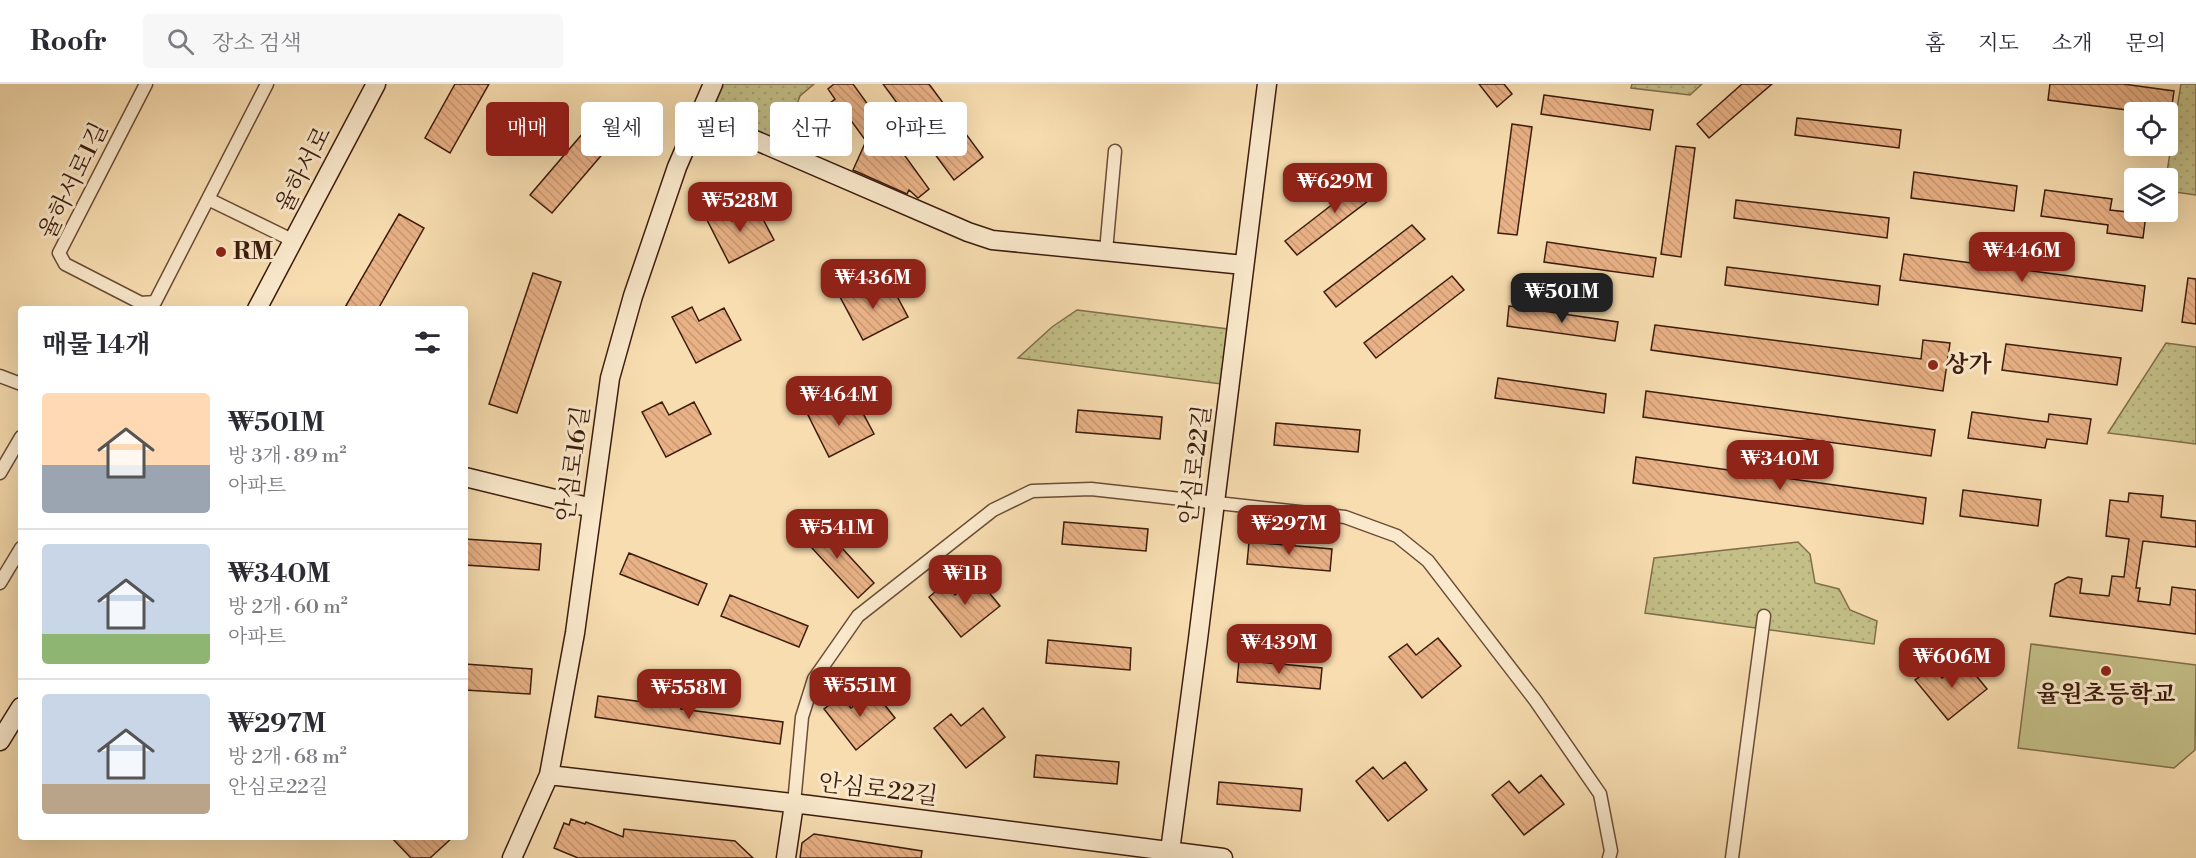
<!DOCTYPE html>
<html lang="ko">
<meta charset="utf-8">
<style>
body{margin:0;font-family:"Libre Bodoni","Noto Serif KR",serif;background:#f7f7f7;color:#2b2b33;height:100vh;display:flex;flex-direction:column;font-size:22px;white-space:nowrap}
*{box-sizing:border-box;margin:0}
p{font-size:20px;color:#7c7c81}
.icon{flex:none;width:33px;height:33px;fill:none;stroke:currentColor;stroke-width:2;stroke-linecap:round;stroke-linejoin:round}
.map{position:relative;flex:1;overflow:hidden}
.details{position:absolute;left:18px;top:222px;width:450px;height:534px;display:flex;flex-direction:column;background:#fff;border-radius:6px;box-shadow:0 6px 24px #0002}
.details>*{flex:none}
.banner{position:absolute;left:486px;top:18px;width:570px;height:54px;display:flex;gap:12px}
.buttons{position:absolute;left:2124px;top:18px;display:grid;gap:12px}
.buttons a{display:grid;place-items:center;width:54px;height:54px;border-radius:6px;background:#fff;box-shadow:0 6px 24px #0002;font-size:30px}
.price{position:absolute;translate:-50% -51px;padding:0 14px;border-radius:12px;background:#8f2418;color:#fff;font-size:20px;line-height:39px;filter:drop-shadow(0 2px 3px #0008)}
.price::after{content:'';position:absolute;left:50%;top:36px;width:18px;height:14px;margin-left:-9px;background:inherit;clip-path:polygon(0 0,100% 0,50% 100%)}
.price.on{background:#222;color:#fff}
ul{padding:0;list-style:none}
li{display:flex;align-items:center;gap:18px;height:150px;padding:0 24px}
li+li{border-top:2px solid #e1e1e2}
li span{display:grid;place-items:center;flex:none;width:168px;height:120px;border-radius:6px;color:#555}
li>.icon{margin-inline-start:auto}
span .icon{width:72px;height:72px;fill:#fffc;stroke-width:1}
li b{font-size:26px}
h2{display:flex;justify-content:space-between;align-items:center;height:72px;padding:0 24px;font-size:26px}
.tag{padding:0 21px;border-radius:6px;background:#fff;box-shadow:0 6px 24px #0002;font-size:21px;line-height:54px}
.tag.on{background:#8f2418;color:#fff}
header{display:flex;align-items:center;gap:36px;box-sizing:border-box;height:84px;padding:0 30px;background:#fff;border-bottom:2px solid #e1e1e2}
header strong{font-size:28px}
nav{display:flex;gap:33px;margin-inline-start:auto;font-size:21px}
.search{width:420px;height:54px;background:#f7f7f7;display:flex;align-items:center;gap:15px;box-sizing:border-box;padding:0 21px;border-radius:6px;color:#7c7c81;font-size:22px}
.map>svg:first-child{display:block}
.park{fill:url(#park-dots);stroke:#806e4a;stroke-width:1.5}
.pitch{fill:#c3bf87;stroke:#806e4a;stroke-width:1.5}
.building{fill:url(#building-back-hatch);stroke:#3c1c0d;stroke-width:1.5}
.lines{fill:none;stroke-linecap:round;stroke-linejoin:round}
.street-casing{stroke:#6b4c36;stroke-width:15}
.secondary-casing{stroke:#3c1c0d;stroke-width:21}
.street{stroke:#fae9cc;stroke-width:12}
.secondary{stroke:#fae9cc;stroke-width:18}
.poi-dot{fill:#8f2418;stroke:#fae9cc;stroke-width:2}
.labels{text-anchor:middle;dominant-baseline:central;stroke-width:6;stroke-linejoin:round;paint-order:stroke}
.street-label{font-size:24px;fill:#3c1c0d;stroke:#fae9cc}
.poi-label{font-size:24px;font-weight:bold;fill:#3c1c0d;stroke:#fae9cc;text-anchor:start}
</style>
<header>
<strong>Roofr</strong>
<div class="search"><svg class="icon" aria-label="search" viewBox="0 0 24 24"><circle cx="10" cy="10" r="6"/><path d="M15 15l6 6"/></svg>장소 검색</div>
<nav><a>홈</a><a>지도</a><a>소개</a><a>문의</a></nav>
</header>
<div class="map">
<svg width="2196" height="774" viewBox="0 0 2196 774">
<defs>
<pattern id="park-dots" width="8" height="8" patternUnits="userSpaceOnUse" patternTransform="scale(1.5)"><rect width="8" height="8" fill="#c3bf87"/><path d="M2 2h.1M6 6h.1" fill="none" stroke="#a8a473" stroke-width="1.8" stroke-linecap="round"/></pattern>
<pattern id="building-back-hatch" width="6" height="6" patternUnits="userSpaceOnUse" patternTransform="scale(1.5)"><rect width="6" height="6" fill="#e9b186"/><path d="M-1 5l2 2M0 0l6 6M5-1l2 2" fill="none" stroke="#c99872"/></pattern>
</defs>
<rect width="100%" height="100%" fill="#f7ddb0"/>
<filter id="stains"><feTurbulence type="fractalNoise" baseFrequency=".00333" numOctaves="4"/><feColorMatrix values="0 0 0 0 .2 0 0 0 0 .09 0 0 0 0 .02 0 0 0 .5 -.17"/></filter>
<radialGradient id="worn" r=".72"><stop offset=".6" stop-color="#630" stop-opacity="0"/><stop offset="1" stop-color="#630" stop-opacity=".3"/></radialGradient>
<path class="park" d="M713 0H814L800 12 779 67 699 32Z
M1632 0H1702L1690 11 1631 4Z
M2181 0H2196V111L2168 107 2166 94Z
M1077 226 1236 246 1229 301 1018 274 1052 243Z
M2166 259 2196 263V360L2108 349Z
M1798 458 1810 470 1815 499 1839 505 1850 526 1877 537 1874 560 1645 529 1654 474Z"/>
<path class="pitch" d="M2031 560 2196 581 2195 666 2174 684 2018 664Z"/>
<path class="building" d="M455 0H489L450 69 425 54Z
M834 0H853L929 105 918 114 909 106 907 110 853 86 866 57 850 35 808 67 798 54 805 49 800 43 835 15 828 5Z
M883 0H929L983 73 954 96Z
M1479 0H1504L1512 10 1497 23Z
M1742 0H1772L1709 54 1697 40Z
M2050 0H2123L2174 7 2171 28H2143L2048 16Z
M1544 11 1653 26 1650 46 1541 30Z
M607 21 629 39 552 129 530 111Z
M1797 34 1901 46 1899 64 1795 51Z
M1512 40 1532 43 1517 151 1498 149Z
M1676 62 1695 64 1681 173 1661 170Z
M1914 88 2017 102 2014 127 1911 114Z
M1373 89 1385 104 1297 171 1285 157Z
M2045 106 2112 115 2110 126 2146 130 2143 154 2107 149 2108 141 2041 132Z
M1736 116 1889 134 1887 154 1734 134Z
M725 124 732 137 757 124 774 156 729 179 706 134Z
M399 130 424 144 378 225H344Z
M1412 141 1425 155 1336 223 1324 208Z
M1547 158 1656 174 1653 193 1544 178Z
M1904 170 2145 202 2142 227 1900 196Z
M1727 183 1880 202 1878 221 1725 201Z
M533 189 561 198 517 329 489 320Z
M1452 192 1464 206 1376 274 1364 259Z
M2188 194 2196 195V240L2182 238Z
M859 201 866 214 891 201 908 233 863 256 839 211Z
M1509 222 1618 238 1615 257 1507 242Z
M692 223 699 237 724 224 741 256 696 279 672 233Z
M1655 241 1921 275 1923 256 1950 259 1943 307 1651 266Z
M2006 260 2121 274 2117 301 2002 286Z
M1498 294 1606 310 1604 329 1495 314Z
M1646 307 1935 346 1931 372 1643 333Z
M825 317 832 330 857 318 874 350 829 373 806 327Z
M662 318 669 331 694 318 711 350 666 373 642 328Z
M1078 326 1162 333 1160 355 1076 348Z
M1972 328 2048 338 2049 330 2091 335 2087 360 2047 355 2045 364 1968 354Z
M1276 339 1360 346 1358 368 1274 361Z
M1636 373 1926 414 1923 440 1633 399Z
M1963 406 2041 416 2038 442 1960 432Z
M2129 409 2163 412 2161 433 2196 437V463L2143 457 2136 504H2140L2138 517 2170 521 2172 503 2196 506V550L2050 532 2055 500 2068 493 2082 495 2080 509 2109 512 2112 492 2124 493 2129 455 2106 452 2110 416 2128 418Z
M817 437 874 499 858 514 801 452Z
M1064 438 1148 445 1146 467 1062 460Z
M465 455 541 460 539 486 465 481Z
M1249 458 1332 465 1330 487 1247 480Z
M629 469 707 500 698 521 620 490Z
M977 494 1000 522 961 553 929 513 946 499 955 511Z
M730 511 808 542 799 563 721 532Z
M1438 554 1461 582 1422 614 1389 573 1407 560 1416 571Z
M1048 556 1131 564 1130 586 1046 579Z
M1239 576 1322 584 1320 605 1237 598Z
M1964 577 1987 605 1948 636 1915 596 1933 583 1942 594Z
M465 580 532 585 530 610 465 606Z
M873 606 895 634 856 666 824 625 841 612 851 624Z
M598 612 681 623V625L783 638 780 660 595 633Z
M983 624 1005 653 966 684 934 644 951 630 961 642Z
M1036 671 1119 678 1117 700 1034 693Z
M1405 678 1427 706 1388 737 1356 697 1373 683 1383 695Z
M1541 691 1564 720 1524 751 1492 711 1509 697 1519 709Z
M1219 698 1302 705 1300 727 1217 720Z
M571 735 585 740 586 738 623 753 624 745 735 757 753 774H578L554 764 564 739 569 741Z
M814 750 922 767 921 774H800L802 759Z
M391 753H453L430 774H411Z"/>
<g class="lines">
<defs>
<path id="street" d="M146 0 59 169 65 180 141 219 155 218 267 0
M208 115 294 157
M1106 167 1115 67
M0 292 21 300
M0 389 21 353
M0 499 21 464
M794 720 802 633 814 595 858 532 993 426 1032 407 1091 405 1345 433 1397 452 1428 477 1535 616 1600 710 1611 767 1609 774
M1732 774 1764 532"/>
<path id="secondary" d="M699 32 968 148 992 156 1244 181
M257 225 376 0
M465 393 592 424
M0 657 21 623
M549 691 809 721 1223 774
M1170 767 1198 555 1267 0
M512 774 549 691 575 549 610 294 633 212 677 83 713 0
M786 774 794 720"/>
</defs>
<use href="#street" class="street-casing"/>
<use href="#secondary" class="secondary-casing"/>
<use href="#street" class="street"/>
<use href="#secondary" class="secondary"/>
</g>
<g class="poi-dot">
<circle cx="221" cy="168" r="6"/>
<circle cx="1933" cy="281" r="6"/>
<circle cx="2106" cy="587" r="6"/>
</g>
<g class="labels">
<g class="street-label">
<text transform="translate(304 86) rotate(-63)">율하서로</text>
<text transform="translate(74 97) rotate(-64)">율하서로1길</text>
<text transform="translate(574 380) rotate(-82)">안심로16길</text>
<text transform="translate(1196 381) rotate(-83)">안심로22길</text>
<text transform="translate(878 706) rotate(7)">안심로22길</text>
</g>
<g class="poi-label">
<text x="233" y="168">RM</text>
<text x="1945" y="281">상가</text>
<text x="2106" y="611" text-anchor="middle">율원초등학교</text>
</g>
</g>
<rect width="100%" height="100%" filter="url(#stains)"/>
<rect width="100%" height="100%" fill="url(#worn)"/>
</svg>
<div class="buttons">
<a><svg class="icon" aria-label="locate" viewBox="0 0 24 24"><circle cx="12" cy="12" r="6"/><path d="M12 2v4M12 18v4M2 12h4M18 12h4"/></svg></a>
<a><svg class="icon" aria-label="layers" viewBox="0 0 24 24"><path d="M12 4l9 5-9 5-9-5zM3 14l9 5 9-5"/></svg></a>
</div>
<b class="price" style="left:1335px;top:130px">₩629M</b>
<b class="price" style="left:740px;top:149px">₩528M</b>
<b class="price" style="left:2022px;top:199px">₩446M</b>
<b class="price" style="left:873px;top:226px">₩436M</b>
<b class="price on" style="left:1562px;top:240px">₩501M</b>
<b class="price" style="left:839px;top:343px">₩464M</b>
<b class="price" style="left:1780px;top:407px">₩340M</b>
<b class="price" style="left:1289px;top:472px">₩297M</b>
<b class="price" style="left:837px;top:476px">₩541M</b>
<b class="price" style="left:965px;top:522px">₩1B</b>
<b class="price" style="left:1279px;top:591px">₩439M</b>
<b class="price" style="left:1952px;top:605px">₩606M</b>
<b class="price" style="left:860px;top:634px">₩551M</b>
<b class="price" style="left:689px;top:636px">₩558M</b>
<div class="banner">
<a class="tag on">매매</a>
<a class="tag">월세</a>
<a class="tag">필터</a>
<a class="tag">신규</a>
<a class="tag">아파트</a>
</div>
<section class="details">
<h2>매물 14개<svg class="icon" aria-label="filters" viewBox="0 0 24 24"><path d="M4 7h16M4 17h16"/><circle cx="9" cy="7" r="2"/><circle cx="15" cy="17" r="2"/></svg></h2>
<ul>
<li><span style="background:linear-gradient(#ffd9b3 60%,#9aa5b1 0)"><svg class="icon" aria-label="home" viewBox="0 0 24 24"><path d="M3 11l9-7 9 7M6 9v11h12V9"/></svg></span><div><b>₩501M</b><p>방 3개 · 89 m²</p><p>아파트</p></div></li>
<li><span style="background:linear-gradient(#c9d6e8 75%,#8fb573 0)"><svg class="icon" aria-label="home" viewBox="0 0 24 24"><path d="M3 11l9-7 9 7M6 9v11h12V9"/></svg></span><div><b>₩340M</b><p>방 2개 · 60 m²</p><p>아파트</p></div></li>
<li><span style="background:linear-gradient(#c9d6e8 75%,#b9a48a 0)"><svg class="icon" aria-label="home" viewBox="0 0 24 24"><path d="M3 11l9-7 9 7M6 9v11h12V9"/></svg></span><div><b>₩297M</b><p>방 2개 · 68 m²</p><p>안심로22길</p></div></li>
</ul>
</section>
</div>
